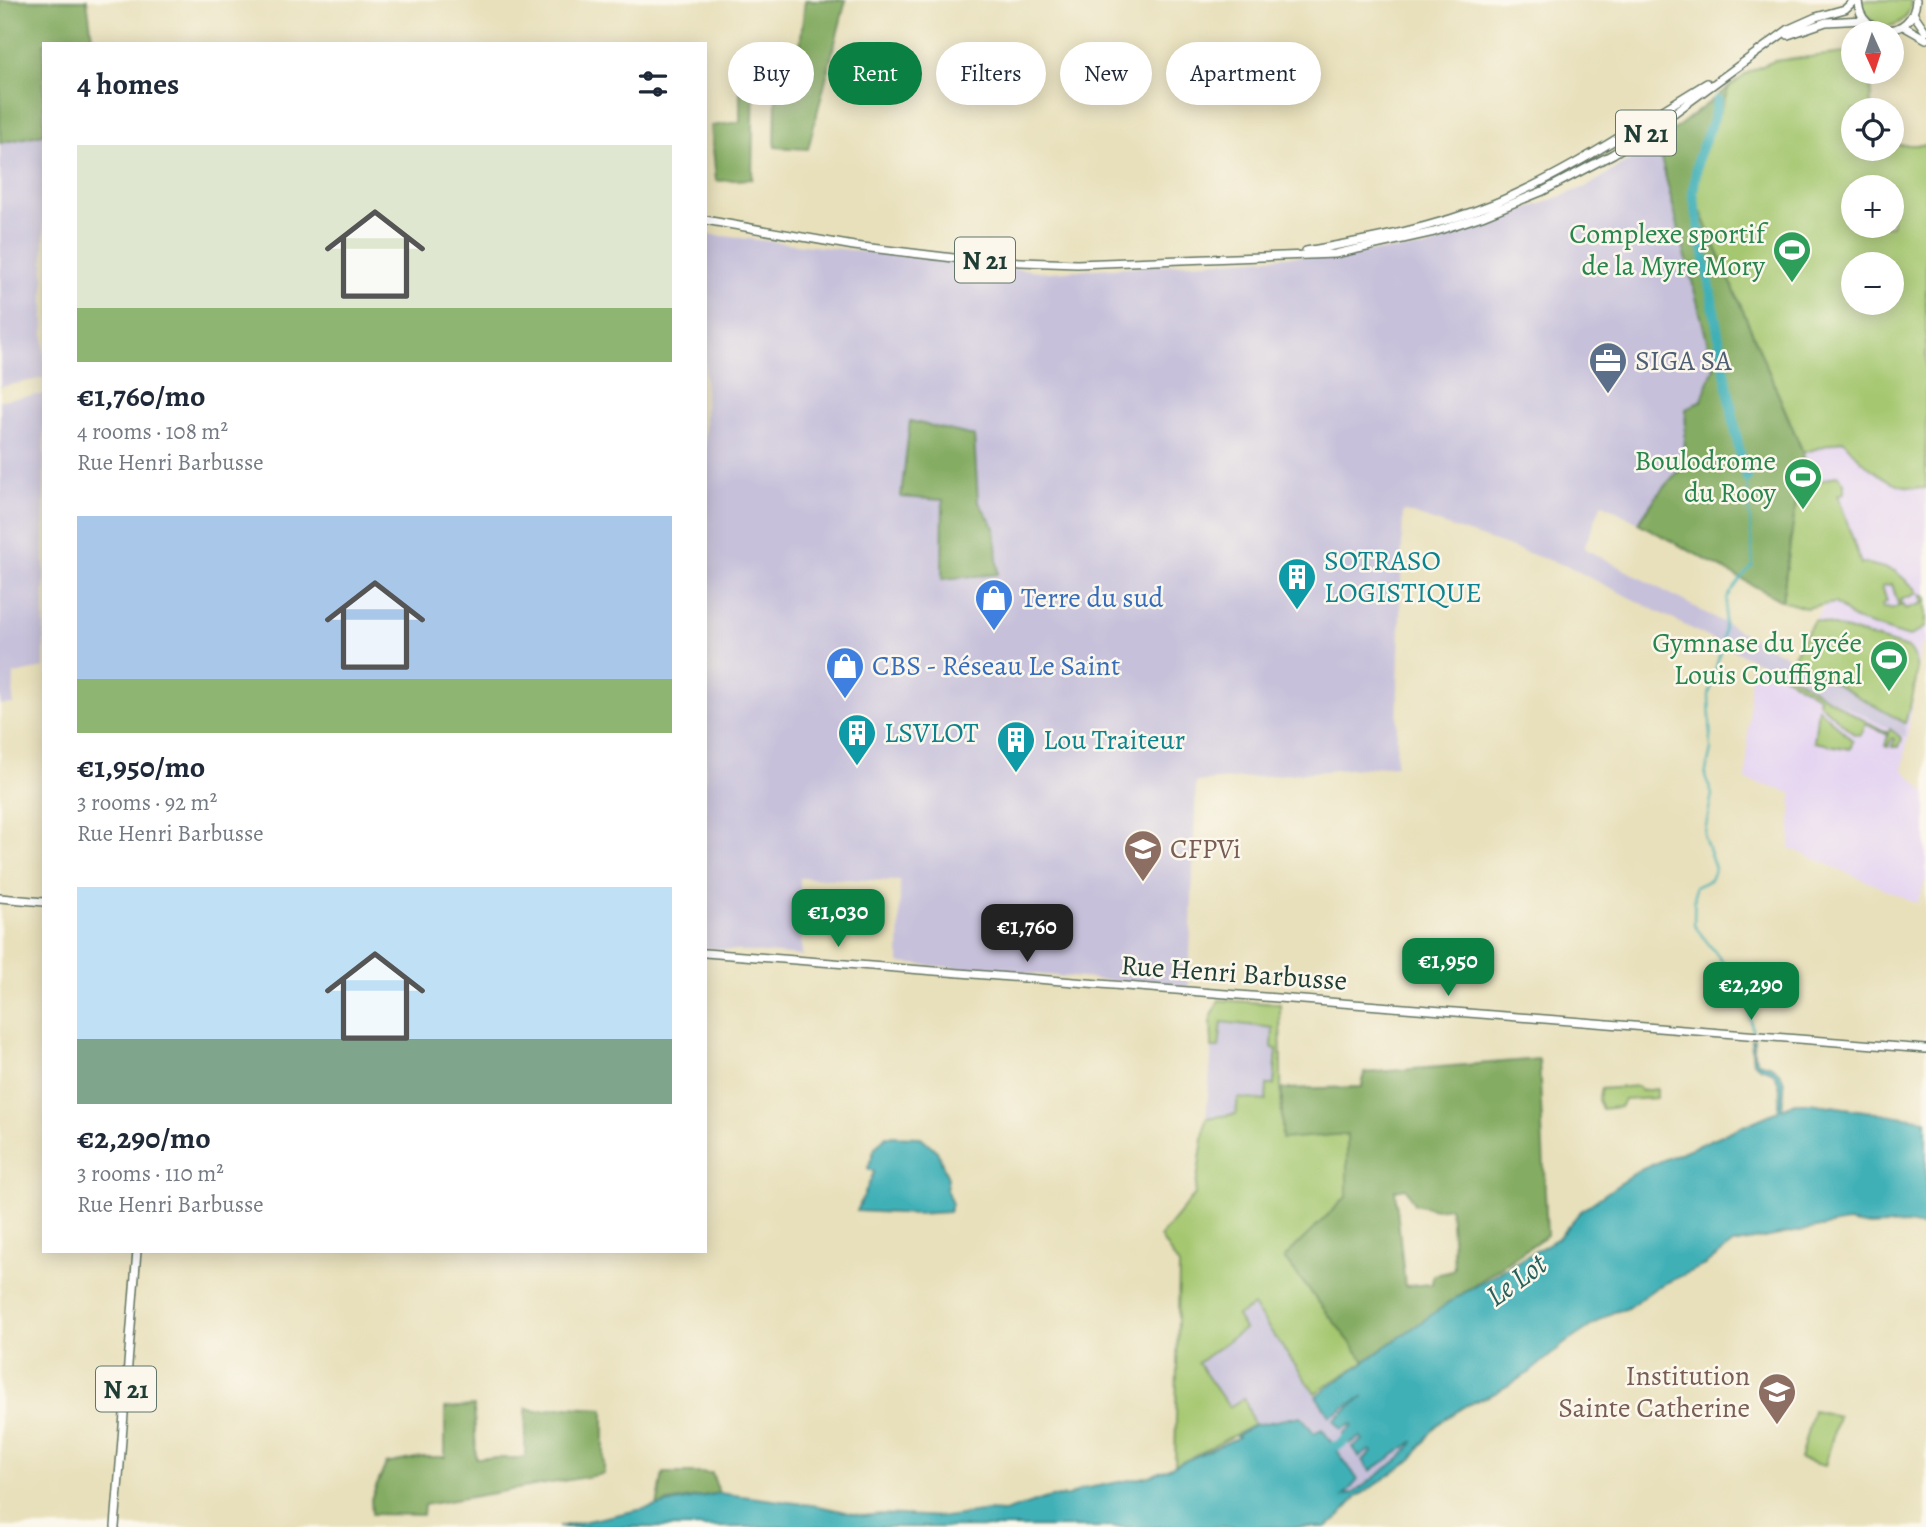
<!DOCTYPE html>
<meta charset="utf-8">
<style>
body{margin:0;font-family:Alegreya,serif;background:#f6f6f7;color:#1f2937;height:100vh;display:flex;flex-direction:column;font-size:26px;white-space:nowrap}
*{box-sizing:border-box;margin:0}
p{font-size:23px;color:#747a83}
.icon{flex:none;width:38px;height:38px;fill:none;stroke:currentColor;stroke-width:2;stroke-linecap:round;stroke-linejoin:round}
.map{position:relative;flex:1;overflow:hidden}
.panel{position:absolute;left:42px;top:42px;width:665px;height:1211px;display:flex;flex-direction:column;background:#fff;border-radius:0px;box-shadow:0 4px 18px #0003}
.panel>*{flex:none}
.hud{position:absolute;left:728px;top:42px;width:665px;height:63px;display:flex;gap:14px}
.needle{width:46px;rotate:177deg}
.tools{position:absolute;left:1841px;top:21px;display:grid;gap:14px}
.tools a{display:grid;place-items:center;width:63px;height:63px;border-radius:50%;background:#fff;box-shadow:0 4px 18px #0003;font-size:35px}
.price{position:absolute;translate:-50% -60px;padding:0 16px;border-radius:14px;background:#0b8043;color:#fff;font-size:23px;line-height:46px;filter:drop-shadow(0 2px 4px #0008)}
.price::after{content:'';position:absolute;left:50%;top:42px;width:21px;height:16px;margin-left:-10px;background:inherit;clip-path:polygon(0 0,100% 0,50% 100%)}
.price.on{background:#222;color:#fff}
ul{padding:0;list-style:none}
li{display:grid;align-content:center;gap:14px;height:371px;padding:0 35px}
li span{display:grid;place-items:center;height:217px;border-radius:0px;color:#555}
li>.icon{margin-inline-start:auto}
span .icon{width:126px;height:126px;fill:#fffc;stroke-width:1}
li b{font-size:30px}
h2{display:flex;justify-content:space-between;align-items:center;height:84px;padding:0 35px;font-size:30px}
.tag{padding:0 24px;border-radius:32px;background:#fff;box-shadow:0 4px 18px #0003;font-size:24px;line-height:63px}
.tag.on{background:#0b8043;color:#fff}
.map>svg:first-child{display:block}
.built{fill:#e4d3f2}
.industrial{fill:#c6c0da;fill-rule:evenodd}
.green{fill:#a5c770;stroke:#628252;stroke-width:2;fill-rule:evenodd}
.forest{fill:#84ac62;stroke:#52744b;stroke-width:2;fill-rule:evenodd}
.water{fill:#40b0b7;stroke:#307676;stroke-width:2}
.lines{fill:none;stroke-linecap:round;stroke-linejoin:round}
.stream{stroke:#40b0b7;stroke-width:2}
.river{stroke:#40b0b7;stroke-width:10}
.major-casing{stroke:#657663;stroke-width:10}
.major{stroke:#fff;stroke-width:7}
.labels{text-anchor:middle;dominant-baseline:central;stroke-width:5;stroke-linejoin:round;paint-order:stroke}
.shield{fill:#fbf7ec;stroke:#61756b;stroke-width:2}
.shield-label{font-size:26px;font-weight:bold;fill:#1f3d34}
.leisure-label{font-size:28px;fill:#27864d;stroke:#fbf7ec;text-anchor:end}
.service-label{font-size:28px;fill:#4e5e75;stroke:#fbf7ec;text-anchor:start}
.culture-label{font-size:28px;fill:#0d838f;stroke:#fbf7ec;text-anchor:start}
.shop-label{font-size:28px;fill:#366cbe;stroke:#fbf7ec;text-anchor:start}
.education-label{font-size:28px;fill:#785e54;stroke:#fbf7ec;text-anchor:start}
.street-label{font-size:28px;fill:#1f3d34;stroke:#fbf7ec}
.water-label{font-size:30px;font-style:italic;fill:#29605b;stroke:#fbf7ec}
</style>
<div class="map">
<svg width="1926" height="1527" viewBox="0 0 1926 1527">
<rect width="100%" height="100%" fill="#fbf7ec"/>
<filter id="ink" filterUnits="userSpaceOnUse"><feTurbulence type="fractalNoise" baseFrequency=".0143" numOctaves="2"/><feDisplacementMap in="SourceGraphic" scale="14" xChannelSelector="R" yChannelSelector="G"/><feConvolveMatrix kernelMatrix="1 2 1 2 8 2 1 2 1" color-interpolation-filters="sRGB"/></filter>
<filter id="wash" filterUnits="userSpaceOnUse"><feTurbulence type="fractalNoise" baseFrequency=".00686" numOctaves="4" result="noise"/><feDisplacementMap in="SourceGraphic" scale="28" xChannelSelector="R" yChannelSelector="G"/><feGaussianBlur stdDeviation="1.57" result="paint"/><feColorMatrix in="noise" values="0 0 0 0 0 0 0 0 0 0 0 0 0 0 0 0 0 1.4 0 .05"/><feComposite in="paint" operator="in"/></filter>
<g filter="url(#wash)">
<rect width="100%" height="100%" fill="#e8e0bb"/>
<path class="built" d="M1844 439 1926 487V641L1920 649 1903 769 1926 792V879L1917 903 1790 848 1792 793 1746 780 1751 668 1794 656 1830 595 1801 450Z"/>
<path class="industrial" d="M44 134V378L0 387V143Z
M1657 143 1714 368 1701 401 1686 409 1684 465 1661 490 1638 523 1602 503 1584 548 1792 659 1905 723 1906 737 1569 567 1403 511 1396 765 1196 782 1189 987 899 963 900 881 800 878 802 956 705 948V234L1048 272 1425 248 1588 186ZM974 436 978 501 995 528 942 578 943 500Z
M44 394V668L14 674 13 704 0 705V400Z
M1222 1022 1273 1028 1272 1048 1277 1049 1274 1085 1266 1101 1237 1114 1206 1118 1212 1048H1219Z
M1253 1306 1330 1416 1364 1395 1365 1397 1341 1429 1352 1423 1361 1437 1363 1439 1360 1457 1370 1450 1373 1453 1414 1440V1444L1402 1457 1354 1493 1344 1497 1354 1482 1322 1429 1314 1434 1300 1416 1254 1425 1244 1399 1229 1407 1197 1363 1244 1329 1237 1316Z"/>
<path class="green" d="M1862 0H1911C1910 34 1865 35 1862 0Z
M1853 52V72H1870L1871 110H1853V149H1892V145H1926V488C1891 491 1863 465 1843 440L1803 453 1808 485 1838 475 1844 483V493L1838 495 1861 564 1865 563 1895 571 1917 590 1916 594 1900 600 1901 603 1898 604 1892 584 1882 586 1887 602 1882 604 1883 608 1888 607 1889 609 1903 605 1905 609 1923 603 1920 594 1926 597V627L1909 637 1855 620 1835 603 1805 608 1782 601 1803 452 1693 193 1699 164 1729 87 1751 71 1774 61ZM1853 187H1892V226H1853ZM1853 264H1892V303H1853Z
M1814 620 1908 648C1926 664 1911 701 1905 723L1792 659Z
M1784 671 1854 715 1888 733 1890 729 1902 738 1899 747H1892L1895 739 1892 738 1888 747 1885 746 1888 735 1866 724 1861 735 1854 734 1818 702 1819 697 1784 676Z
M1818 708 1853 741 1850 749 1814 742Z
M1219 1000 1280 1004 1282 1138 1347 1134 1348 1196 1284 1258 1365 1361 1315 1393 1253 1306 1237 1316 1244 1329 1198 1363 1229 1407 1244 1398 1254 1425 1175 1466 1179 1266 1160 1237 1195 1194 1206 1118 1236 1114 1238 1098 1266 1101 1267 1085H1274L1277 1049 1272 1048 1273 1028 1222 1022 1219 1048H1212L1211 1018Z
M1637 1086 1641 1091 1657 1089V1098L1624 1100 1620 1107 1602 1109 1598 1100 1601 1089Z
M1813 1410 1838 1416 1825 1466 1800 1459Z"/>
<path class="forest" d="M0 0H87L93 44H44V134L0 143Z
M805 0H846L808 149 775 147 777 58 799 55Z
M740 76H754L752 179 716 181 711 126 740 122Z
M1729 87 1699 164 1693 193 1803 453 1782 601 1638 523 1661 490 1684 465 1686 409 1701 401 1714 368 1657 143Z
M910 421 974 436 978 501 995 528 998 574 942 579 943 500 901 497Z
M1539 1059 1547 1235 1365 1361 1284 1258 1347 1196V1134L1282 1139V1089L1362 1087 1364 1073ZM1406 1188 1414 1204 1436 1209 1450 1207 1454 1268 1449 1272 1433 1275 1432 1284 1405 1286 1395 1190Z
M474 1406 476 1458H525L526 1408 538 1411 567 1407 604 1409V1474L424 1505 423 1515 372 1514 371 1499 386 1464 421 1457H445V1408Z
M663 1473H712L719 1493 668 1502 657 1507Z"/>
<path class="water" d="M1751 1039H1754V1054L1757 1061C1763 1065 1767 1063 1773 1067 1790 1078 1783 1093 1782 1109L1795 1103H1811L1926 1120V1228L1908 1224 1870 1226 1847 1222 1733 1244 1705 1265 1657 1287 1626 1309 1614 1312 1600 1320 1564 1344 1529 1373 1495 1393 1465 1406 1442 1421 1434 1428 1410 1461 1356 1498 1336 1520 1325 1527H558L719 1493 819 1506 863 1516 880 1514 945 1517 988 1511 1004 1512 1050 1497 1069 1496 1082 1489 1151 1476 1235 1439 1238 1437 1236 1436 1254 1425 1301 1416 1314 1433 1322 1429 1358 1480 1344 1496 1354 1493 1402 1457 1414 1441 1370 1471 1363 1460 1372 1452 1370 1450 1359 1457 1353 1447 1363 1440 1361 1437 1350 1444 1343 1434 1353 1426 1352 1424 1341 1429 1334 1420 1364 1396 1330 1416 1316 1396 1454 1299 1558 1238 1581 1211 1638 1171 1778 1111C1780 1094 1783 1084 1772 1071L1760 1067 1753 1062Z
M886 1136 921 1137 937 1151 948 1178 946 1189 952 1204 949 1212 915 1214 857 1211 874 1172 868 1168 875 1148Z"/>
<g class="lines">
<path class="stream" d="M1747 478 1753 566 1743 576 1727 598 1722 644 1709 695 1711 750 1705 776 1712 794 1704 837 1715 868 1710 880 1695 887 1694 925 1746 992 1753 1034"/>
<path class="river" d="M1718 100 1713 120 1698 158 1693 193 1739 450 1747 478
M1323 1452 1340 1444 1357 1431"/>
</g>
</g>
<g filter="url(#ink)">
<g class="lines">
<defs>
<path id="major" d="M1858 0C1859 40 1914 40 1916 0
M1913 13 1926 32
M1903 26 1926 39
M1788 35 1826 22 1864 20
M705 220 854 246 970 260 1077 264 1335 254 1434 232 1482 216 1543 191 1613 154 1648 132 1789 29 1816 17 1845 9 1855 0
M1306 251C1368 240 1434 228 1493 204 1569 173 1637 125 1707 83
M0 898 44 902
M705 953 1926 1049
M115 1527 137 1251"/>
</defs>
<use href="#major" class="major-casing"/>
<use href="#major" class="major"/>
</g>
</g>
<defs>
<symbol id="stadium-pin" viewBox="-11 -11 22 30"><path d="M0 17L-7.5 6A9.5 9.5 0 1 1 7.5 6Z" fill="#2e9e5b" stroke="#fbf7ec"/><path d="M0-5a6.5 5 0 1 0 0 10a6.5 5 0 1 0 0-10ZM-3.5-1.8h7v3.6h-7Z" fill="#fff"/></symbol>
<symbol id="office-pin" viewBox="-11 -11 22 30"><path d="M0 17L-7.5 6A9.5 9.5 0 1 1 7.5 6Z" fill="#5c6f8a" stroke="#fbf7ec"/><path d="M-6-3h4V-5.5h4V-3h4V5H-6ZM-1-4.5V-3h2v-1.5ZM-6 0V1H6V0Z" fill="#fff"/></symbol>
<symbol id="building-pin" viewBox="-11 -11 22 30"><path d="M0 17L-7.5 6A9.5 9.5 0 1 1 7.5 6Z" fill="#0f9aa8" stroke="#fbf7ec"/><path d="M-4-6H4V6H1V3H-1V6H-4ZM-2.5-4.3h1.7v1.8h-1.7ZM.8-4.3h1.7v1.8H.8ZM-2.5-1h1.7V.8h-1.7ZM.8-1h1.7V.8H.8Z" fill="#fff"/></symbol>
<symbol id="shop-pin" viewBox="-11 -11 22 30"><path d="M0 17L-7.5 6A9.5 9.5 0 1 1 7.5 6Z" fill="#3f7fe0" stroke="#fbf7ec"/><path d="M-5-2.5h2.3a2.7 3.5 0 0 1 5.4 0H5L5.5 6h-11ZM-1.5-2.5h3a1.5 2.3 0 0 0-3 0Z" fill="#fff"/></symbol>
<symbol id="university-pin" viewBox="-11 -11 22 30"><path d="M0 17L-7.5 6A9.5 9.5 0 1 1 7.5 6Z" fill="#8d6e63" stroke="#fbf7ec"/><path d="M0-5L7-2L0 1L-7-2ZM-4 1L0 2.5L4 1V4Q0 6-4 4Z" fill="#fff"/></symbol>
<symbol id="school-pin" viewBox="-11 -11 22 30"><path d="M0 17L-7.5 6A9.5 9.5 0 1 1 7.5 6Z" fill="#8d6e63" stroke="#fbf7ec"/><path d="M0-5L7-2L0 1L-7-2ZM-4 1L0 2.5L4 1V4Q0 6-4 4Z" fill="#fff"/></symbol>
</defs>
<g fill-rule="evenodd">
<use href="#stadium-pin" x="1770" y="228" width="44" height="60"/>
<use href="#office-pin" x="1586" y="339" width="44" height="60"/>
<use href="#stadium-pin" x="1781" y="455" width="44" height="60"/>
<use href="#building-pin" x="1275" y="555" width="44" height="60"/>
<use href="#shop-pin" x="972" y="576" width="44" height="60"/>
<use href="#stadium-pin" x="1867" y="637" width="44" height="60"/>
<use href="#shop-pin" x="823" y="644" width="44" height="60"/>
<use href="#building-pin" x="835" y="711" width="44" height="60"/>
<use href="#building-pin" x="994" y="718" width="44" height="60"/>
<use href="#university-pin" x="1121" y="827" width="44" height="60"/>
<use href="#school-pin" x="1755" y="1370" width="44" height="60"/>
</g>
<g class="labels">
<g class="shield">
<rect x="1616" y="110.5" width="60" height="45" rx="5"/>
<rect x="955" y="237.5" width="60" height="45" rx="5"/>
<rect x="96" y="1366.5" width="60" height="45" rx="5"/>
</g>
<g class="shield-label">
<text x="1646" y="133">N 21</text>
<text x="985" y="260">N 21</text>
<text x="126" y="1389">N 21</text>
</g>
<g class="leisure-label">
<text x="1765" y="234">Complexe sportif<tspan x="1765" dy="32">de la Myre Mory</tspan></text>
<text x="1776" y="461">Boulodrome<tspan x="1776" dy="32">du Rooy</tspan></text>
<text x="1862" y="643">Gymnase du Lycée<tspan x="1862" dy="32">Louis Couffignal</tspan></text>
</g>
<g class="service-label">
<text x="1635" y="361">SIGA SA</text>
</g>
<g class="culture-label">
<text x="1324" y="561">SOTRASO<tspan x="1324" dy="32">LOGISTIQUE</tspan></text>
<text x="884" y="733">LSVLOT</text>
<text x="1043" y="740">Lou Traiteur</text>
</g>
<g class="shop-label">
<text x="1021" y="598">Terre du sud</text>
<text x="872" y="666">CBS - Réseau Le Saint</text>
</g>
<g class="education-label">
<text x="1170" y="849">CFPVi</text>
<text x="1750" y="1376" text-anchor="end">Institution<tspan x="1750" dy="32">Sainte Catherine</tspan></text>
</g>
<g class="street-label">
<text transform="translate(1234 973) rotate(4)">Rue Henri Barbusse</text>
</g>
<g class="water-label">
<text transform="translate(1516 1280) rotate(-36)">Le Lot</text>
</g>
</g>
</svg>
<div class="tools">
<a><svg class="needle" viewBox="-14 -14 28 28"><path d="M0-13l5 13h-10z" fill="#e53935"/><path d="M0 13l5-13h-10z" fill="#747a83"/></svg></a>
<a><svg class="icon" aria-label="locate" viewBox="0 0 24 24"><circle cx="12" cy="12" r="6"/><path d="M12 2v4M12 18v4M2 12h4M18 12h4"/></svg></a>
<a>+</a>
<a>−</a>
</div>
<b class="price" style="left:838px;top:949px">€1,030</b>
<b class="price on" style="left:1027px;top:964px">€1,760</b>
<b class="price" style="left:1448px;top:998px">€1,950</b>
<b class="price" style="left:1751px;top:1022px">€2,290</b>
<div class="hud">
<a class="tag">Buy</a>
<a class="tag on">Rent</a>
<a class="tag">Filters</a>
<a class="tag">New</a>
<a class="tag">Apartment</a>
</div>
<section class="panel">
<h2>4 homes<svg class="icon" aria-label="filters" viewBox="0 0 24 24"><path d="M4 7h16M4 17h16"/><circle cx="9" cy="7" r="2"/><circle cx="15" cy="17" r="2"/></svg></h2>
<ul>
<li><span style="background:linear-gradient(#dfe7d0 75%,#8fb573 0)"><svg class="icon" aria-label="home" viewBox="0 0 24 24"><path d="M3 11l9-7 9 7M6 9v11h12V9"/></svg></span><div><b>€1,760/mo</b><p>4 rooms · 108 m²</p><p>Rue Henri Barbusse</p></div></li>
<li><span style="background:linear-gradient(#a9c7e8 75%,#8fb573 0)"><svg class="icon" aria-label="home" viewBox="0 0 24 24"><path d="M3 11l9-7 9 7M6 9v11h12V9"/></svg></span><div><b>€1,950/mo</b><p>3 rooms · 92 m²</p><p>Rue Henri Barbusse</p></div></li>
<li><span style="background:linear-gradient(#bfe0f5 70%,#7fa58c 0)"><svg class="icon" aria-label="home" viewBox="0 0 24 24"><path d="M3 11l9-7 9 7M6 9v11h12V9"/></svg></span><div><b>€2,290/mo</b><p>3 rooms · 110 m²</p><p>Rue Henri Barbusse</p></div></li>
</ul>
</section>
</div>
